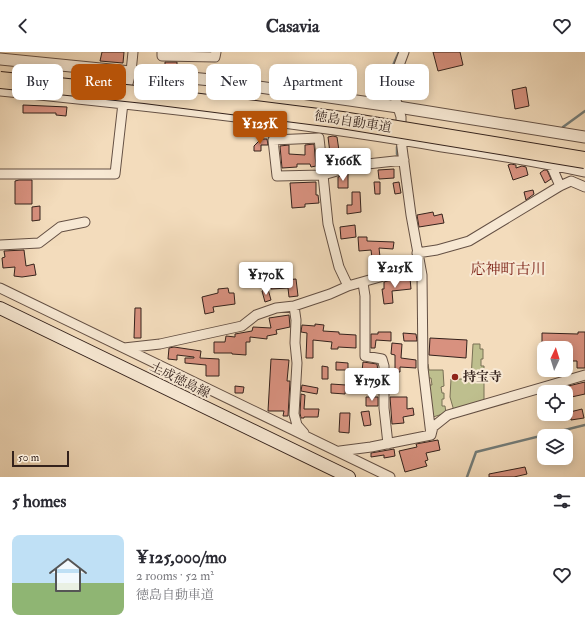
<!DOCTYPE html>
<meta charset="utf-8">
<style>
body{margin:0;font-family:"IM FELL Double Pica","Noto Serif JP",serif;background:#f2f2f3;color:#2b2b33;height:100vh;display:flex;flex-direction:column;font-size:15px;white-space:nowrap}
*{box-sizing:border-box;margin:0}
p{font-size:13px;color:#7c7c81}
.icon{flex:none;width:22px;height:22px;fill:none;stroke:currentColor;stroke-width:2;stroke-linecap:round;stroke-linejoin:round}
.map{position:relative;height:425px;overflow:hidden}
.sheet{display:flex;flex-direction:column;background:#fff;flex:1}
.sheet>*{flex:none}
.hud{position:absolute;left:12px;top:12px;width:561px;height:36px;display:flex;gap:8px}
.needle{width:26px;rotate:4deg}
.controls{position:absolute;left:537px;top:289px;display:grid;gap:8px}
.controls a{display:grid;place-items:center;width:36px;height:36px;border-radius:8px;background:#fff;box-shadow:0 2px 10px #0003;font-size:20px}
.scale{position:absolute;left:12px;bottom:10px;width:57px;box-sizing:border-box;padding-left:4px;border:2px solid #34221c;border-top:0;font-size:11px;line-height:14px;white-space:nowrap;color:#34221c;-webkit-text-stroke:3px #f7e8d3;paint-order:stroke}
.price{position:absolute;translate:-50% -34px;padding:0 9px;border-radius:4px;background:#fff;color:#222;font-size:13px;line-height:26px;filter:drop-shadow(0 1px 2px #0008)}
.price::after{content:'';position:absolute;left:50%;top:24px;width:12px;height:9px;margin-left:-6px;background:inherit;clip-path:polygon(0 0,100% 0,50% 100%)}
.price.current{background:#b45309;color:#fff}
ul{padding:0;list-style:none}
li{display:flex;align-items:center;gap:12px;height:100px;padding:0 12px}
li+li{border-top:1px solid #e1e1e2}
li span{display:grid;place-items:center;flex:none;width:112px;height:80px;border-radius:8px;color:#555}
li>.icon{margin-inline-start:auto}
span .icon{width:48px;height:48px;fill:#fffc;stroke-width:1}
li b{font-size:17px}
h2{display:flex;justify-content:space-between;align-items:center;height:48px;padding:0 12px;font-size:17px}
.chip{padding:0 14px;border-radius:8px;background:#fff;box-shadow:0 2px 10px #0003;font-size:14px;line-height:36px}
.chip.current{background:#b45309;color:#fff}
header{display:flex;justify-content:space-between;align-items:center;height:52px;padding:0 12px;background:#fff;font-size:18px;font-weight:700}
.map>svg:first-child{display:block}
.green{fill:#bebf8e;stroke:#797055}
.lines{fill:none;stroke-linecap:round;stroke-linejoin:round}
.stream{stroke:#737d7a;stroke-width:2.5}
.building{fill:#d8917f;stroke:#34221c}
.minor-casing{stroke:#645044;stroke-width:11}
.tertiary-casing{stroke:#645044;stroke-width:13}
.secondary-casing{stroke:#34221c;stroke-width:14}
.minor{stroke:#f7e8d3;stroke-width:9}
.tertiary{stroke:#f7e8d3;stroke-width:11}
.secondary{stroke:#f7e8d3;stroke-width:12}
.motorway-bridge-casing{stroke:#34221c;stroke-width:18;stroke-linecap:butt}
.motorway-bridge{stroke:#f3dcbc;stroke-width:16}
.poi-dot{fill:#8f2418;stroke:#f7e8d3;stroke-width:1.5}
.labels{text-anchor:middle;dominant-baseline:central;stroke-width:4;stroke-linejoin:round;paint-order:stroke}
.street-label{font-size:13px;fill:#34221c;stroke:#f7e8d3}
.poi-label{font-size:13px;font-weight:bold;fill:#34221c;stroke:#f7e8d3;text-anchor:start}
.quarter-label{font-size:15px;fill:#7a1f14;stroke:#f7e8d3}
</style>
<header><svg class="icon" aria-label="back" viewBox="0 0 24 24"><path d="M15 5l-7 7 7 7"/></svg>Casavia<svg class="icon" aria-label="heart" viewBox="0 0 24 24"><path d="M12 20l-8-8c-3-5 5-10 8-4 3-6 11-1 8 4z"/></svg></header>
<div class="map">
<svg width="585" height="425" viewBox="0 0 585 425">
<rect width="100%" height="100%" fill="#f3dcbc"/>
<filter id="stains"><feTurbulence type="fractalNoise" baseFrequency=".005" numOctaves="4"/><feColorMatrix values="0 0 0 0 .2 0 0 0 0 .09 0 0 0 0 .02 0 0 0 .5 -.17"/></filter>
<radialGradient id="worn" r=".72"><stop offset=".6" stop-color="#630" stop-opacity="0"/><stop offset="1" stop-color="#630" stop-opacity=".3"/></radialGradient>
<path class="green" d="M473 292H480V297H483V307H481V314H484V350L454 359 450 345 451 327H471Z
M426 312H428L429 318H443L444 334 441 335 442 341H444V347H442V354H445L446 361 433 365 427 333H432L431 326H427Z"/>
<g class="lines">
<path class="stream" d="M390 42C388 23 391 17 399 0
M563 75 585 59
M397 95V102
M467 425 476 400 585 373"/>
</g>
<path class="building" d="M102 0H124L123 11 100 9Z
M433 0H460L463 13 438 19Z
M165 10H177V17L165 16Z
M526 35 529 54 515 57 512 38Z
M23 53 67 55 66 64 56 63V61H23Z
M333 84 337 85 341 112 331 114 330 108H327V101H330L328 85Z
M261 87H267L268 93H261V99H254V94Z
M314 92 316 114 311 115 310 112H297V115L282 116 280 94 289 93V102L305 103V93Z
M511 112 516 113V116L522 114 526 115 528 123 513 128 508 113Z
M394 117V126L379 127 378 118Z
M544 118H547L551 127 545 131 540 121Z
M348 122V136H338V125Z
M19 128H32V152H15V129Z
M316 130V143H318L319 151 305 152V155L292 156 290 131Z
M374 130H380V142H375Z
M399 130 401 141 395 142 393 131Z
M533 138 534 142 526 148 524 140Z
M352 140H360L361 160 347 162V153H352Z
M40 154V168L32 169V155Z
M433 160 434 164 442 162 444 171 419 175 417 163Z
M355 173 356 185 341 187 340 175Z
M358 185H367V189L394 190 393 197 379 196 380 205 372 206 371 198 359 199Z
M24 198 26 214 34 212 36 223 22 225 14 224 15 215 3 216 2 206 5 205 4 199Z
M285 226V228L296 227 298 244 289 245 288 236 271 237 270 227Z
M410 226 411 237 392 239 393 251 384 252 382 237H384V230L391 228Z
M228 236 229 241H234L235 252 213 255 214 260 205 262 202 245 218 241V237Z
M268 237 271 248 265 250 262 239Z
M135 256H141V286H134Z
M289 263 290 275 276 278 277 282 267 284V287L250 285V290H246V303L232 302V301H214V290H225L226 284 235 285V282L252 279 253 275 271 276 269 266Z
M315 272 324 273 323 279 339 280V282L356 283V296L338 295V297H331L332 290 313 288V306H306L307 281 301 280 302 273 315 274Z
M378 280H391V289L376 288 375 296H371V282H378Z
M578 280H585V316H577V309H566L567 291H552V296H542V281L578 282Z
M403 281 416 282 417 289H404Z
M430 286 467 288 466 306 429 303Z
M392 291 402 292 401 306 416 308V316L400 315V320H395V303L391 302Z
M174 295 201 299 200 306 219 307V324H206V313L185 311V306H194V305L177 303V308L168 307 169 296Z
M271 307 289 308 287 329H290L288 364H283L284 359H268Z
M336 310 348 311V318H336Z
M363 310 377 312 378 320 362 319Z
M322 314 328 315V327H322Z
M365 319 364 334 356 333 353 320Z
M585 330V342L567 346 564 335Z
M331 332 346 333 345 342 331 341Z
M302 333 318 336 317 342 301 339Z
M235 334 244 335 243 341H235Z
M301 342 305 343 304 357H319L318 365H304V366H301L300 361Z
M366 345H378V354H366Z
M390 345H407V357L413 356 414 363 403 365 404 371 392 372Z
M582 357 584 366 571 368 570 360Z
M369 359 371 373 364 374 361 360Z
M340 361H350L349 381 339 380Z
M438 388 440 398 426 401 428 408 425 409 427 414 405 420 399 399 417 395 416 392Z
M394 397 395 404 384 406V403L371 405V401Z
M525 415 527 422 514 425H489V422Z"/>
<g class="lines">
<defs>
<path id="minor" d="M162 0V4L215 5 216 0
M404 0 395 24 394 32 395 45 401 65V88L411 163 422 223 423 316 431 383
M0 39C148 54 295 70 442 95 490 102 538 110 585 120
M551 113 560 134
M0 122H115L123 51 131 20 133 0
M0 193 39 191 60 175 85 170
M417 201 437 198 469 189 560 134 571 129 585 135
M363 231 365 244V304L382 307 384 314V356L388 392
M348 234 339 215 328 172 323 123 277 124 273 88 319 86 323 123 358 113 404 108
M0 236 390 425
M294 254 296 268 295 291 297 311 294 362 297 373 304 381
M124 296 160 292 242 274 256 263 276 256 294 254 330 242 348 234 419 214
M431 383 433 375 448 363 585 323
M340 399 371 395 431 383"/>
<path id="tertiary" d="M0 7 211 28 398 55 585 85"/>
<path id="secondary" d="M0 256 349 425"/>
</defs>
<use href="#minor" class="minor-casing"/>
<use href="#tertiary" class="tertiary-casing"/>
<use href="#secondary" class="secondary-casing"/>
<use href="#minor" class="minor"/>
<use href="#tertiary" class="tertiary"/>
<use href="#secondary" class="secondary"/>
<defs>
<path id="motorway-bridge" d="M0 28 145 43 342 68 585 108"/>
</defs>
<use href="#motorway-bridge" class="motorway-bridge-casing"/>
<use href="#motorway-bridge" class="motorway-bridge"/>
</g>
<circle class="poi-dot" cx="455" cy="325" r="4"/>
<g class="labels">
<g class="street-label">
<text transform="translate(353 70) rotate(9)">徳島自動車道</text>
<text transform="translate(180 328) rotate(26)">土成徳島線</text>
</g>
<g class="poi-label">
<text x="463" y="325">持宝寺</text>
</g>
<g class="quarter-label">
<text x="508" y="217">応神町古川</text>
</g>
</g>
<rect width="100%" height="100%" filter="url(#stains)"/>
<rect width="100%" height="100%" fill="url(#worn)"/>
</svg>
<div class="controls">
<a><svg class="needle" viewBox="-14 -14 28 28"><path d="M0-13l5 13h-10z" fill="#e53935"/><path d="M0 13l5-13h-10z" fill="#7c7c81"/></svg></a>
<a><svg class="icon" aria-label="locate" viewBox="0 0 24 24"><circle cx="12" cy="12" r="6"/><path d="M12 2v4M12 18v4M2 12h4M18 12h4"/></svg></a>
<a><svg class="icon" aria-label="layers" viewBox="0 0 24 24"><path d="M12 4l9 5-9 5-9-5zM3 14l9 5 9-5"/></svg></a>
</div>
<div class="scale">50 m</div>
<b class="price current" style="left:260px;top:93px">¥125K</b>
<b class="price" style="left:343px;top:130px">¥166K</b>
<b class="price" style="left:395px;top:237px">¥215K</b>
<b class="price" style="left:266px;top:244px">¥170K</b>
<b class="price" style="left:372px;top:350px">¥179K</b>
<div class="hud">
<a class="chip">Buy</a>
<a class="chip current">Rent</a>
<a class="chip">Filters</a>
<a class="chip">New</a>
<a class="chip">Apartment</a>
<a class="chip">House</a>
</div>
</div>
<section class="sheet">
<h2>5 homes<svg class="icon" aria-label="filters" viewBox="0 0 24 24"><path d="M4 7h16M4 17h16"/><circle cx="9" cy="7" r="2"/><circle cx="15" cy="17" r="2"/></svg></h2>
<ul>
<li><span style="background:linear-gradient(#bfe0f5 60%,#8fb573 0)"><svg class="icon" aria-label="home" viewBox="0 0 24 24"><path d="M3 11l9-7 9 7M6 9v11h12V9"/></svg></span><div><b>¥125,000/mo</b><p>2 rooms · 52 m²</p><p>徳島自動車道</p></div><svg class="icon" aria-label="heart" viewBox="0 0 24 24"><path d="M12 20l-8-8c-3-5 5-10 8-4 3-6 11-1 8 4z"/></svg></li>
</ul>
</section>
